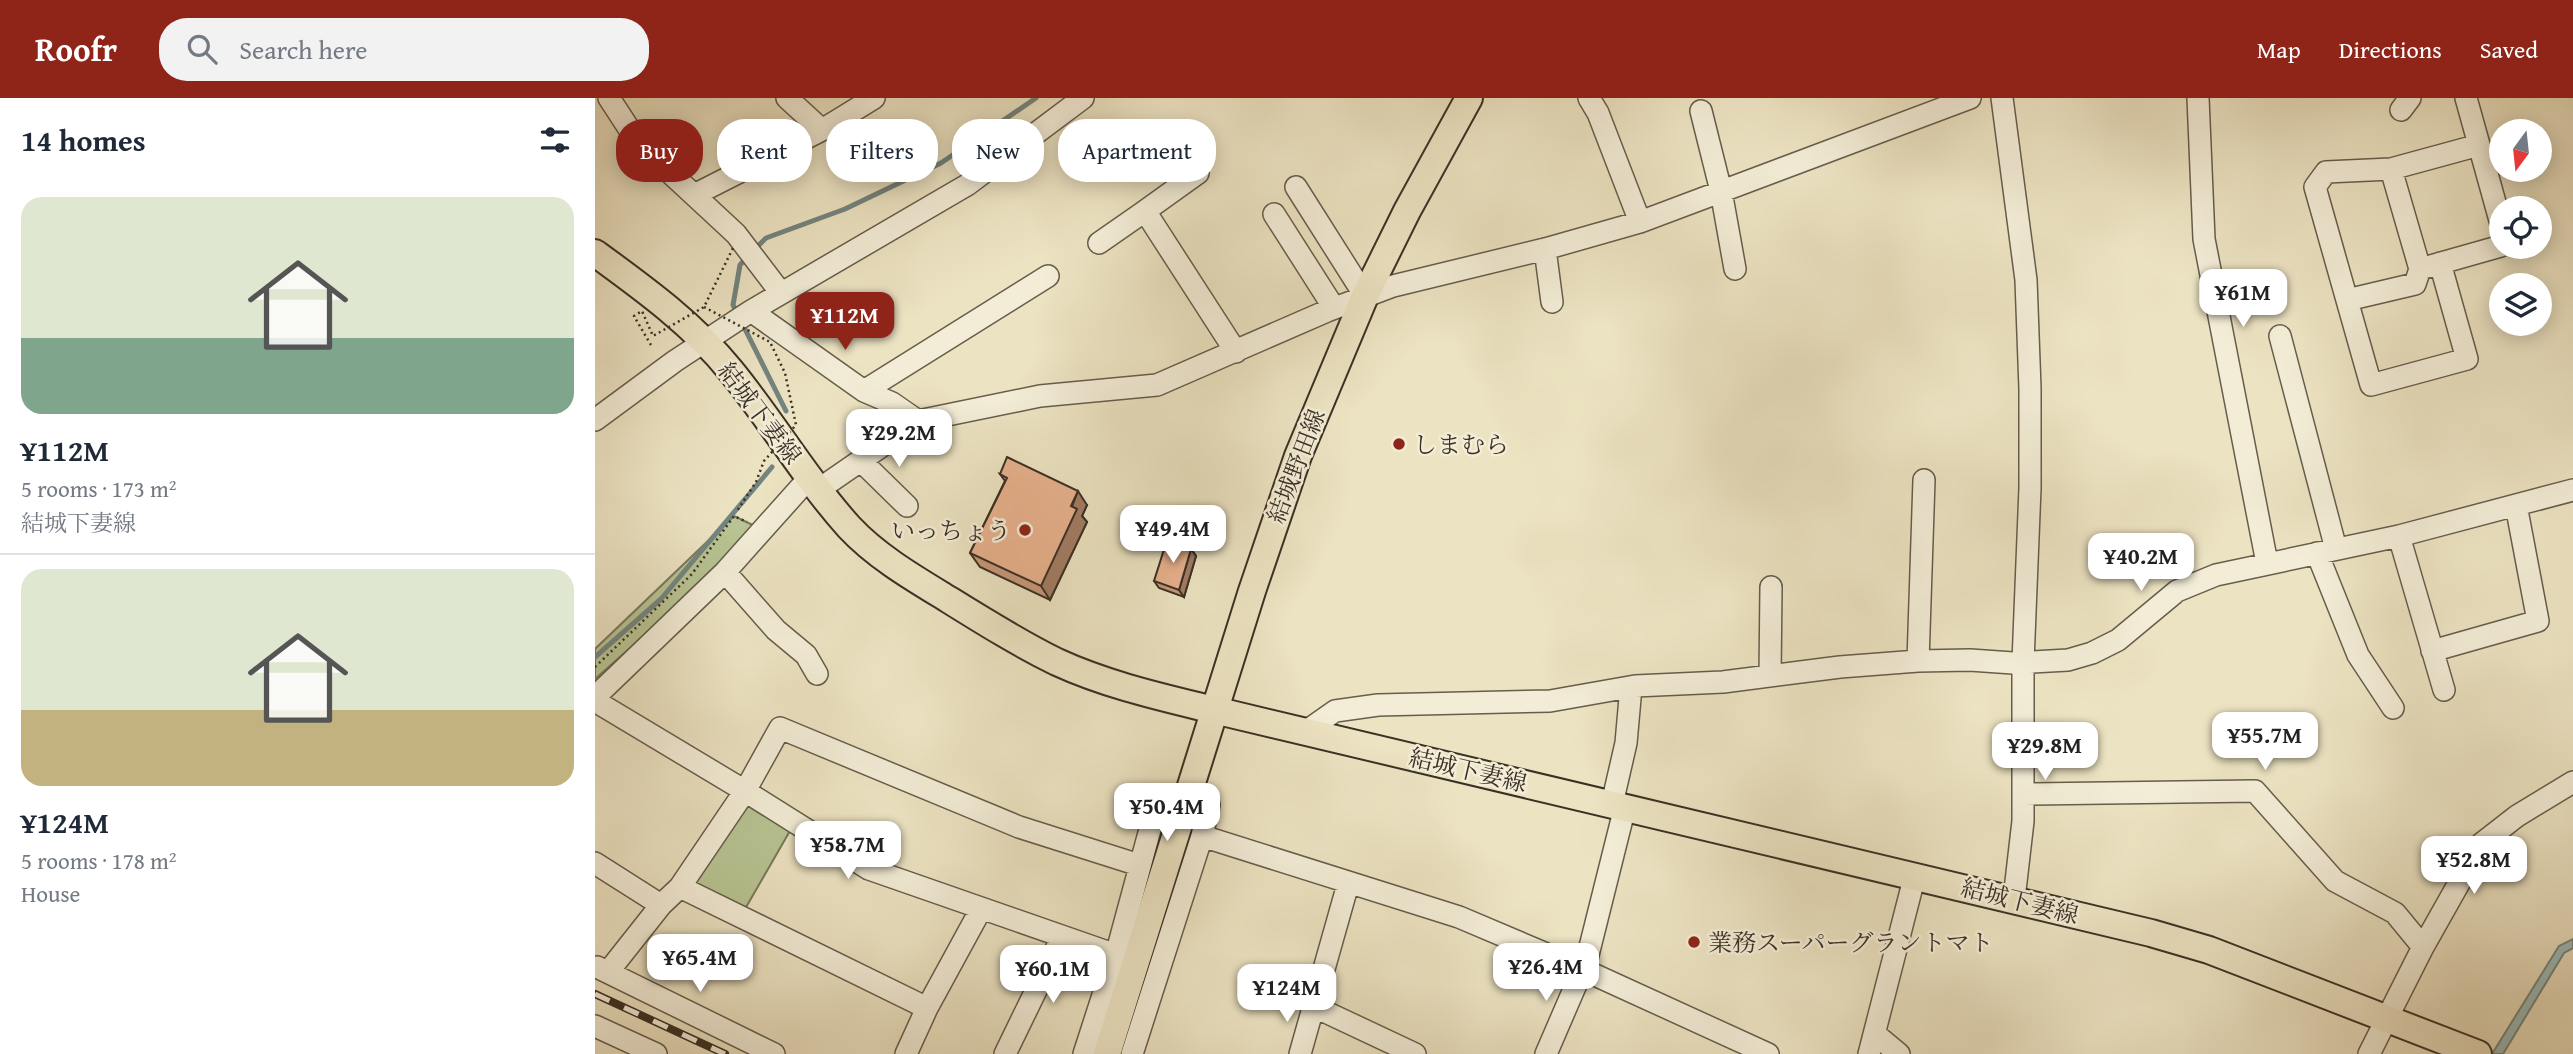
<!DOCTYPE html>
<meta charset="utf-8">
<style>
body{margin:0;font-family:"Gentium Book Plus","Noto Serif JP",serif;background:#f2f2f3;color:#1f2937;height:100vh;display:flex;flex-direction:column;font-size:26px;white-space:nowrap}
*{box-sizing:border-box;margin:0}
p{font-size:23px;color:#747a83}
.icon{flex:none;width:38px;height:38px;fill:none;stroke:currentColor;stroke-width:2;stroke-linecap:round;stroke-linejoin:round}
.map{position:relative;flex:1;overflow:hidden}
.drawer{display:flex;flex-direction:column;background:#fff;width:595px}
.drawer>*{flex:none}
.guide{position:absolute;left:21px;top:21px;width:665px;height:63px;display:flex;gap:14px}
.needle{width:46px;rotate:195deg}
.buttons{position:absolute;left:1894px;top:21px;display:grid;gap:14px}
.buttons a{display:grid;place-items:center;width:63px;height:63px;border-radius:50%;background:#fff;box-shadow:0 4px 18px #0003;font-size:35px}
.price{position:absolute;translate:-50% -60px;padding:0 16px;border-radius:14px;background:#fff;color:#222;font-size:23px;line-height:46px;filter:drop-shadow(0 2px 4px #0008)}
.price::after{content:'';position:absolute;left:50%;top:42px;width:21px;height:16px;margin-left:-10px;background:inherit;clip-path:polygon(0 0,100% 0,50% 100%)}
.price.on{background:#8f2418;color:#fff}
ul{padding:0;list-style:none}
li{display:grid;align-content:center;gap:14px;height:371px;padding:0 21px}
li+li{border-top:2px solid #e0e1e3}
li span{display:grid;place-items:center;height:217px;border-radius:21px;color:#555}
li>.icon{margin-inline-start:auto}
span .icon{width:126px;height:126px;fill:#fffc;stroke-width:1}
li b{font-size:30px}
h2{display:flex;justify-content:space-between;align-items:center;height:84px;padding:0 21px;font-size:30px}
.chip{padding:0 24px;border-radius:28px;background:#fff;box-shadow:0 4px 18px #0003;font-size:24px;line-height:63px}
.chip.on{background:#8f2418;color:#fff}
header{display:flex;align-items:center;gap:42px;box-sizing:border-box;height:98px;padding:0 35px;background:#8f2418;color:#fff}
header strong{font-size:33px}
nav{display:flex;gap:38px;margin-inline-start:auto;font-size:24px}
.search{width:490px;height:63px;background:#f2f2f3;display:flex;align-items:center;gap:18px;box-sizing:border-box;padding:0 24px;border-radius:28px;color:#747a83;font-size:26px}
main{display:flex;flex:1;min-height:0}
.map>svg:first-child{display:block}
.green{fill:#b8c493;stroke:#797a5c;stroke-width:2}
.water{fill:#9bbdbb;stroke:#74857f;stroke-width:2}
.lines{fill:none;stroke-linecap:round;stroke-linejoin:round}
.stream{stroke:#74857f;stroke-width:5}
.minor-casing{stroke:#665d4c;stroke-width:24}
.major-casing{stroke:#3a3025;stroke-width:30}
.path{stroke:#3a3025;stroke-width:2.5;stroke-dasharray:2 3.5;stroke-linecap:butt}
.minor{stroke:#f3edd7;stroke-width:21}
.major{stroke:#ece3c2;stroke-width:26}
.rail-casing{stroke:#3a3025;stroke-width:8}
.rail{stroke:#f3edd7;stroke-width:5;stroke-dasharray:16;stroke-linecap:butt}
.path-bridge{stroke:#3a3025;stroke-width:2.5;stroke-dasharray:2 3.5;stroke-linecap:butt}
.wall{fill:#c79879;stroke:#3a3025;stroke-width:2}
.shaded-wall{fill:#a27c63;stroke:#3a3025;stroke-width:2}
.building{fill:#e7b18d;stroke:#3a3025;stroke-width:2}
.poi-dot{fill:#8f2418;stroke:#f3edd7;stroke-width:2.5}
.labels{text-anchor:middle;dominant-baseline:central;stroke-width:5;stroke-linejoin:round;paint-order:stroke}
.street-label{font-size:24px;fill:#3a3025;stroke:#f3edd7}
.poi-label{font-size:24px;fill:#3a3025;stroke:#f3edd7;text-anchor:start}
</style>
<header>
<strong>Roofr</strong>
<div class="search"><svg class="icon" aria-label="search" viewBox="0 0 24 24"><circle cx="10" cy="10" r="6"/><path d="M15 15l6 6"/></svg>Search here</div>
<nav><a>Map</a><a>Directions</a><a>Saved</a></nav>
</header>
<main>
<section class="drawer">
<h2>14 homes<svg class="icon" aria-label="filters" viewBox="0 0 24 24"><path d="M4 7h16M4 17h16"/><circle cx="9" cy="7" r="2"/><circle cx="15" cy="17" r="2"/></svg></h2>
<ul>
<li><span style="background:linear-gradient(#dfe7d0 65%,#7fa58c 0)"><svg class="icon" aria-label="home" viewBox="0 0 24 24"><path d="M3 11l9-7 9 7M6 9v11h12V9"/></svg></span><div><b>¥112M</b><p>5 rooms · 173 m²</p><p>結城下妻線</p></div></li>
<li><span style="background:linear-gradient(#dfe7d0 65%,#c2b280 0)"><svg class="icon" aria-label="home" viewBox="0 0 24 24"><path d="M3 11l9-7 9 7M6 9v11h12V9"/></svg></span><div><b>¥124M</b><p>5 rooms · 178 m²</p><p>House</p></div></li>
</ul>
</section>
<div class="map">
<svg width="1978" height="956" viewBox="0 0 1978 956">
<rect width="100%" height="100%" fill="#ece3c2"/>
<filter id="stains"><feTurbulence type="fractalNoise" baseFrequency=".00286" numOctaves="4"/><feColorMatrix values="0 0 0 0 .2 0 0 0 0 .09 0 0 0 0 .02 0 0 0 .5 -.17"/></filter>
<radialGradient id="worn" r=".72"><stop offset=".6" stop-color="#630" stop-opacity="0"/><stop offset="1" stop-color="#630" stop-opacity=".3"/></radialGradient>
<path class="green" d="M139 418 168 432 0 581V551Z
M151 704 196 731 150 811 98 789Z"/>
<path class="water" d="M1978 841V850L1969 855 1908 956H1897L1964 848Z"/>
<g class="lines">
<path class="stream" d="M160 151 171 140 250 111 346 65 441 0
M143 216 138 207 145 167 153 158
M147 225 191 313
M0 559 66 501 177 369"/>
<defs>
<path id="minor" d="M14 0 44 46 141 136 186 195
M192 0 227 32
M994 0 1003 15 1045 124
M1407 0 1431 182 1435 291V390L1428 564V723L1419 801
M1603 0 1609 141 1672 465
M1871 0 1906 126
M1806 12 1815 0
M1106 13 1126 93 1140 171
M1884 47 1796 71 1825 171 1906 148
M1796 71 1731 74 1720 89 1776 287 1872 261 1845 165
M701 89 770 198
M101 96 227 32 279 0
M550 113 603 75
M679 116 739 210
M504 145 550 113 641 254
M950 151 957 204
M1752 202 1820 186 1825 171
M156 213 269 293 297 305 323 323
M1685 238 1741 451
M269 293 453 178
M0 322 80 263 156 213 372 87 488 0
M266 363 312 408
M223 392 323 323 445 298 562 287 732 213 798 188 950 151 1045 124 1375 0
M1804 438 1849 592
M1722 455 1763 557 1798 610
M130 474 181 532 211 557 222 576
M1837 553 1943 523 1921 407
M1323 563 1329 382
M1175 578 1176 489
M0 599 130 474 214 380
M0 603 150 693 274 771 521 857
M710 634 740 613 783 607 955 603 1040 588 1128 584 1245 569 1323 563 1375 562 1418 565 1473 562 1497 555 1523 542 1582 493 1621 477 1804 438 1978 392
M1429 696 1660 693 1740 783 1800 815 1828 849
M1017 706 1031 645 1036 589
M607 738 864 819 989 872 1173 956
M0 765 66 807
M85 789 332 910
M2 869 179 956
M13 874 66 807 85 789 150 693 185 630 424 729 544 767
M720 909 820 956
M0 928 61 956
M1280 936 1304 956
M311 956 332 910 386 811
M410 956 467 839
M489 956 521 857 564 698 589 706
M537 956 607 738 614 707 612 702 593 693
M705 956 753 786
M951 956 992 861 1030 709
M1274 956 1320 777
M1774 956 1828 849 1886 746 1922 718 1978 684"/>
<path id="major" d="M0 155C48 190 98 226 136 273 177 323 210 380 254 429 280 457 315 478 348 498 385 521 423 545 462 564 512 587 566 599 619 612L1556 835 1614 852 1883 956
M512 956 657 493 703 358 770 198 812 113 874 0"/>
</defs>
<use href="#minor" class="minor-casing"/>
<use href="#major" class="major-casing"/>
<path class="path" d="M0 569 97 476 139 418 152 424"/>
<use href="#minor" class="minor"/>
<use href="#major" class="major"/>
<defs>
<path id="rail" d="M0 896 130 956"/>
</defs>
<use href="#rail" class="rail-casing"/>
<use href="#rail" class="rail"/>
<path class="path-bridge" d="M109 209 175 244 190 275 201 327 169 363 161 384 142 413
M56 247 39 218 47 213 58 238 109 209 139 148"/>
</g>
<path class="wall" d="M405 376 492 407 487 418 492 424 455 502 385 469 375 455 410 383Z
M596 451 601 458 589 499 564 490 559 483Z"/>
<path class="shaded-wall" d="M483 393 492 407 487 418 492 424 455 502 446 488Z
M596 451 601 458 589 499 584 492Z"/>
<path class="building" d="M412 359 483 393 476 408 482 411 446 488 375 455 412 380 405 376Z
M572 442 596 451 584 492 559 483Z"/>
<g class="poi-dot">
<circle cx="804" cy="346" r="7"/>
<circle cx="430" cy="432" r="7"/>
<circle cx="1099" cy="844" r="7"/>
</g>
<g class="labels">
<g class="street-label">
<text transform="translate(165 315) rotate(53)">結城下妻線</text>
<text transform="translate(701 368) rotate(-69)">結城野田線</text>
<text transform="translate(873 672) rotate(13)">結城下妻線</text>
<text transform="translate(1425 803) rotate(14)">結城下妻線</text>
</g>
<g class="poi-label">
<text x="818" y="346">しまむら</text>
<text x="416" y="432" text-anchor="end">いっちょう</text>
<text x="1113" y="844">業務スーパーグラントマト</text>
</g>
</g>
<rect width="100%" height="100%" filter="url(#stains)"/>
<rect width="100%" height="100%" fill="url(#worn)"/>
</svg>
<div class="buttons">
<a><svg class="needle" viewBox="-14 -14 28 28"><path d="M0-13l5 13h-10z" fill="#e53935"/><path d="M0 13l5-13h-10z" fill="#747a83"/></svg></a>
<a><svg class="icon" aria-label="locate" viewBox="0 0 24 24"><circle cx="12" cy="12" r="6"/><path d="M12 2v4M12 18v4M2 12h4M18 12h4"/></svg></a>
<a><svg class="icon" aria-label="layers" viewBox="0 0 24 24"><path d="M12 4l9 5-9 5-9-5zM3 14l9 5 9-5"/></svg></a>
</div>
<b class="price" style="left:1648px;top:231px">¥61M</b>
<b class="price on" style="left:250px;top:254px">¥112M</b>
<b class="price" style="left:304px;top:371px">¥29.2M</b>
<b class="price" style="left:578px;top:467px">¥49.4M</b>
<b class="price" style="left:1546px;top:495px">¥40.2M</b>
<b class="price" style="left:1670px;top:674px">¥55.7M</b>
<b class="price" style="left:1450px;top:684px">¥29.8M</b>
<b class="price" style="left:572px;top:745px">¥50.4M</b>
<b class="price" style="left:253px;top:783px">¥58.7M</b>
<b class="price" style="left:1879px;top:798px">¥52.8M</b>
<b class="price" style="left:105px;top:896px">¥65.4M</b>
<b class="price" style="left:951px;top:905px">¥26.4M</b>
<b class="price" style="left:458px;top:907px">¥60.1M</b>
<b class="price" style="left:692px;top:926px">¥124M</b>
<div class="guide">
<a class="chip on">Buy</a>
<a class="chip">Rent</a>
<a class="chip">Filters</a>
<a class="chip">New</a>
<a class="chip">Apartment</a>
</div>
</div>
</main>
